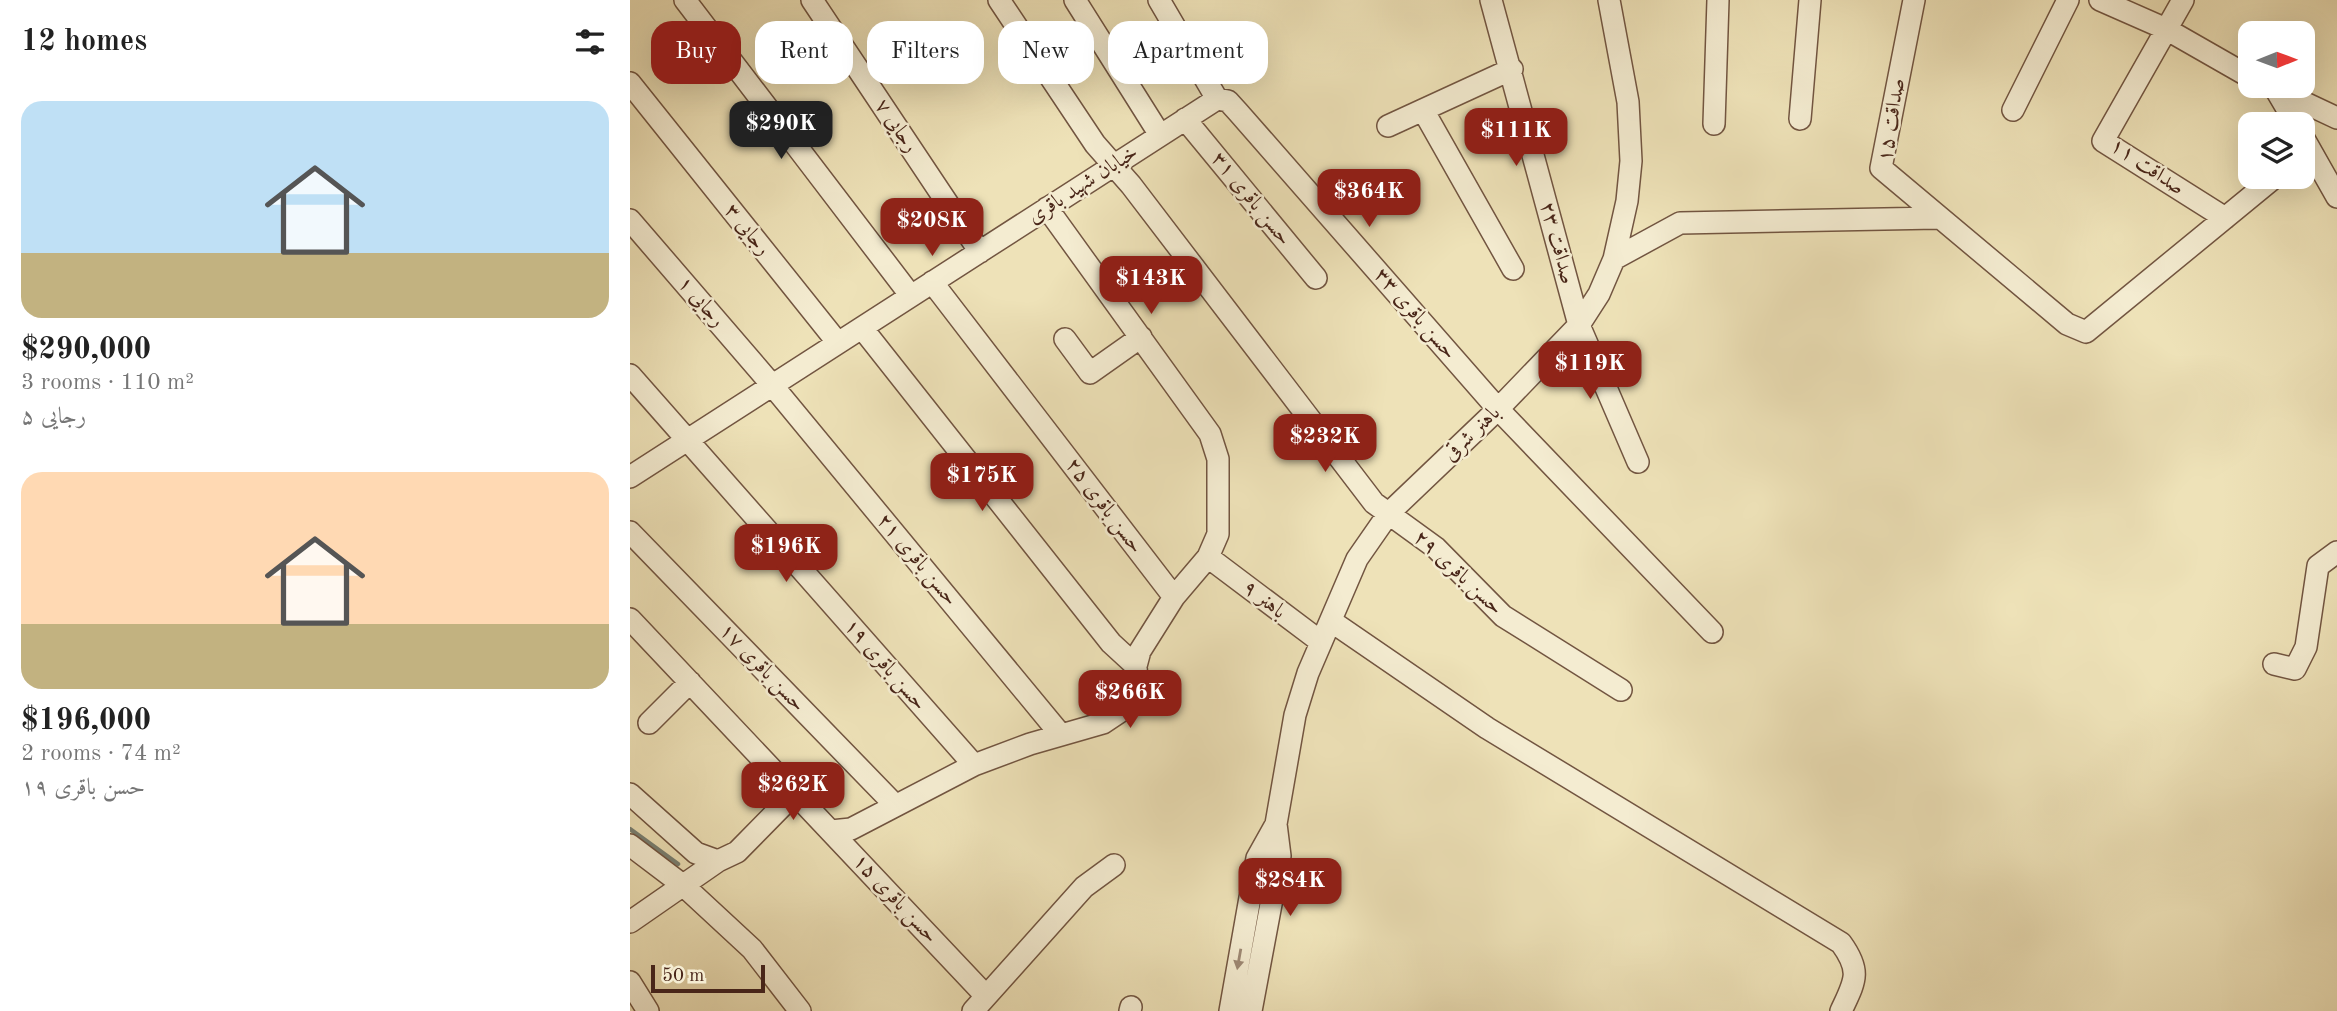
<!DOCTYPE html>
<meta charset="utf-8">
<style>
body{margin:0;font-family:"Old Standard TT",Amiri,serif;background:#f2f2f2;color:#222;height:100vh;display:flex;flex-direction:column;font-size:26px;white-space:nowrap}
*{box-sizing:border-box;margin:0}
p{font-size:23px;color:#767676}
.icon{flex:none;width:38px;height:38px;fill:none;stroke:currentColor;stroke-width:2;stroke-linecap:round;stroke-linejoin:round}
.map{position:relative;flex:1;overflow:hidden}
.details{display:flex;flex-direction:column;background:#fff;width:630px}
.details>*{flex:none}
.top-card{position:absolute;left:21px;top:21px;width:665px;height:63px;display:flex;gap:14px}
.needle{width:46px;rotate:89deg}
.controls{position:absolute;left:1608px;top:21px;display:grid;gap:14px}
.controls a{display:grid;place-items:center;width:77px;height:77px;border-radius:14px;background:#fff;box-shadow:0 7px 28px #0002;font-size:35px}
.scale{position:absolute;left:21px;bottom:18px;width:114px;box-sizing:border-box;padding-left:7px;border:4px solid #492619;border-top:0;font-size:19px;line-height:24px;white-space:nowrap;color:#492619;-webkit-text-stroke:5px #f4ecd1;paint-order:stroke}
.price{position:absolute;translate:-50% -60px;padding:0 16px;border-radius:14px;background:#8f2418;color:#fff;font-size:23px;line-height:46px;filter:drop-shadow(0 2px 4px #0008)}
.price::after{content:'';position:absolute;left:50%;top:42px;width:21px;height:16px;margin-left:-10px;background:inherit;clip-path:polygon(0 0,100% 0,50% 100%)}
.price.on{background:#222;color:#fff}
ul{padding:0;list-style:none}
li{display:grid;align-content:center;gap:14px;height:371px;padding:0 21px}
li span{display:grid;place-items:center;height:217px;border-radius:21px;color:#555}
li>.icon{margin-inline-start:auto}
span .icon{width:126px;height:126px;fill:#fffc;stroke-width:1}
li b{font-size:30px}
h2{display:flex;justify-content:space-between;align-items:center;height:84px;padding:0 21px;font-size:30px}
.chip{padding:0 24px;border-radius:21px;background:#fff;box-shadow:0 7px 28px #0002;font-size:24px;line-height:63px}
.chip.on{background:#8f2418;color:#fff}
main{display:flex;flex:1;min-height:0}
.map>svg:first-child{display:block}
.lines{fill:none;stroke-linecap:round;stroke-linejoin:round}
.stream{stroke:#798174;stroke-width:4.5}
.minor-casing{stroke:#725541;stroke-width:24}
.minor{stroke:#f4ecd1;stroke-width:21}
.oneway{fill:#9e8975}
.labels{text-anchor:middle;dominant-baseline:central;stroke-width:5;stroke-linejoin:round;paint-order:stroke}
.street-label{font-size:21px;fill:#492619;stroke:#f4ecd1}
</style>
<main>
<section class="details">
<h2>12 homes<svg class="icon" aria-label="filters" viewBox="0 0 24 24"><path d="M4 7h16M4 17h16"/><circle cx="9" cy="7" r="2"/><circle cx="15" cy="17" r="2"/></svg></h2>
<ul>
<li><span style="background:linear-gradient(#bfe0f5 70%,#c2b280 0)"><svg class="icon" aria-label="home" viewBox="0 0 24 24"><path d="M3 11l9-7 9 7M6 9v11h12V9"/></svg></span><div><b>$290,000</b><p>3 rooms · 110 m²</p><p>رجایی ۵</p></div></li>
<li><span style="background:linear-gradient(#ffd9b3 70%,#c2b280 0)"><svg class="icon" aria-label="home" viewBox="0 0 24 24"><path d="M3 11l9-7 9 7M6 9v11h12V9"/></svg></span><div><b>$196,000</b><p>2 rooms · 74 m²</p><p>حسن باقری ۱۹</p></div></li>
</ul>
</section>
<div class="map">
<svg width="1707" height="1011" viewBox="0 0 1707 1011">
<rect width="100%" height="100%" fill="#eee2b8"/>
<filter id="stains"><feTurbulence type="fractalNoise" baseFrequency=".00286" numOctaves="4"/><feColorMatrix values="0 0 0 0 .2 0 0 0 0 .09 0 0 0 0 .02 0 0 0 .5 -.17"/></filter>
<radialGradient id="worn" r=".72"><stop offset=".6" stop-color="#630" stop-opacity="0"/><stop offset="1" stop-color="#630" stop-opacity=".3"/></radialGradient>
<g class="lines">
<path class="stream" d="M0 829 48 864"/>
<defs>
<path id="minor" d="M55 0 281 296
M182 0 350 252
M369 0 465 144 501 185 744 503 806 548 873 616 991 690
M445 0 530 135
M529 0 587 99
M861 0 949 325 1008 462
M1284 0 1251 168 1437 324 1456 332 1645 177
M1470 0 1536 29 1620 77
M1553 0 1473 141 1595 218
M0 83 208 343
M1639 86 1707 118
M1646 90 1666 124
M587 99 598 101 608 112 868 409 1082 632
M793 110 883 269
M1383 110 1438 0
M555 119 686 278
M1170 119 1180 0
M1084 124 1088 0
M758 126 882 69
M1673 137 1707 197
M0 220 142 385 431 735
M984 259 1050 223 1307 218
M302 282 544 597
M232 328 481 643 506 666
M435 339 460 373 511 337
M0 375 344 765
M0 477 587 99
M0 532 264 804
M578 557 691 642
M0 619 356 996
M701 621 857 728 1211 943C1232 972 1225 981 1211 1011
M1644 664 1665 669 1676 647 1688 566 1707 552
M19 723 60 682
M0 794 66 853 88 861 107 852 165 793
M201 831 221 829 344 765 400 744 473 723 494 709 507 683 506 666 510 651 544 597 578 557 588 534V459L580 434 417 208
M0 845 54 886 122 949 170 1011
M0 922 88 861
M0 982 18 1011
M343 1011 454 887 484 865
M500 1011 501 1007
M600 1011 627 858 646 824
M621 1011 650 856 646 824 665 715 678 673 727 559 759 513 868 409 949 325 969 294 984 259 997 201 1001 161 998 102 979 0"/>
</defs>
<use href="#minor" class="minor-casing"/>
<use href="#minor" class="minor"/>
</g>
<defs><path id="oneway-solid" d="M-6-.8H1V-3.2L6.5 0L1 3.2V.8H-6Z" transform="scale(1.75)"/></defs>
<use class="oneway" href="#oneway-solid" transform="translate(609 959) rotate(100)"/>
<g class="labels">
<g class="street-label">
<text transform="translate(1262 120) rotate(-81)">صداقت ۱۵</text>
<text transform="translate(266 126) rotate(56)">رجایی ۷</text>
<text transform="translate(1517 167) rotate(34)">صداقت ۱۱</text>
<text transform="translate(453 185) rotate(-33)">خیابان شهید باقری</text>
<text transform="translate(621 199) rotate(51)">حسن باقری ۳۱</text>
<text transform="translate(117 230) rotate(51)">رجایی ۳</text>
<text transform="translate(927 243) rotate(75)">صداقت ۲۳</text>
<text transform="translate(71 302) rotate(49)">رجایی ۱</text>
<text transform="translate(785 314) rotate(49)">حسن باقری ۳۳</text>
<text transform="translate(842 434) rotate(-44)">باهنر شرقی</text>
<text transform="translate(474 506) rotate(53)">حسن باقری ۲۵</text>
<text transform="translate(287 560) rotate(50)">حسن باقری ۲۱</text>
<text transform="translate(828 573) rotate(43)">حسن باقری ۲۹</text>
<text transform="translate(634 600) rotate(38)">باهنر ۹</text>
<text transform="translate(255 665) rotate(49)">حسن باقری ۱۹</text>
<text transform="translate(132 668) rotate(46)">حسن باقری ۱۷</text>
<text transform="translate(265 899) rotate(47)">حسن باقری ۱۵</text>
</g>
</g>
<rect width="100%" height="100%" filter="url(#stains)"/>
<rect width="100%" height="100%" fill="url(#worn)"/>
</svg>
<div class="controls">
<a><svg class="needle" viewBox="-14 -14 28 28"><path d="M0-13l5 13h-10z" fill="#e53935"/><path d="M0 13l5-13h-10z" fill="#767676"/></svg></a>
<a><svg class="icon" aria-label="layers" viewBox="0 0 24 24"><path d="M12 4l9 5-9 5-9-5zM3 14l9 5 9-5"/></svg></a>
</div>
<div class="scale">50 m</div>
<b class="price on" style="left:151px;top:161px">$290K</b>
<b class="price" style="left:886px;top:168px">$111K</b>
<b class="price" style="left:739px;top:229px">$364K</b>
<b class="price" style="left:302px;top:258px">$208K</b>
<b class="price" style="left:521px;top:316px">$143K</b>
<b class="price" style="left:960px;top:401px">$119K</b>
<b class="price" style="left:695px;top:474px">$232K</b>
<b class="price" style="left:352px;top:513px">$175K</b>
<b class="price" style="left:156px;top:584px">$196K</b>
<b class="price" style="left:500px;top:730px">$266K</b>
<b class="price" style="left:163px;top:822px">$262K</b>
<b class="price" style="left:660px;top:918px">$284K</b>
<div class="top-card">
<a class="chip on">Buy</a>
<a class="chip">Rent</a>
<a class="chip">Filters</a>
<a class="chip">New</a>
<a class="chip">Apartment</a>
</div>
</div>
</main>
